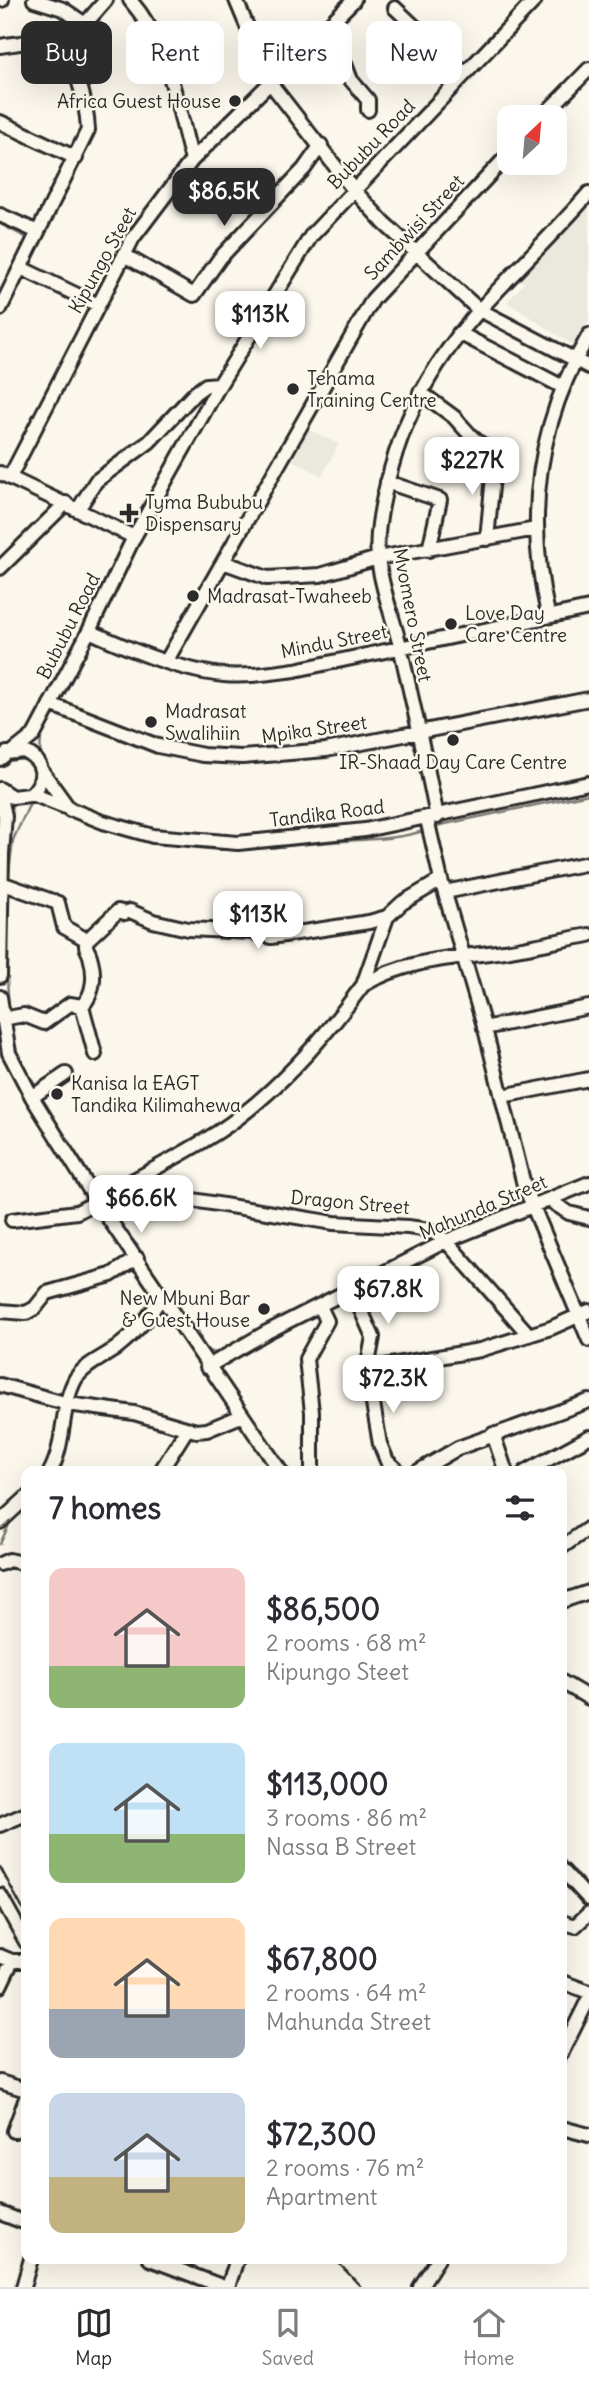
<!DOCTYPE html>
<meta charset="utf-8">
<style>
body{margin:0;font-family:Delius,sans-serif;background:#f7f7f7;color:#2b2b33;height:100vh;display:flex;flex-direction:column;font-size:26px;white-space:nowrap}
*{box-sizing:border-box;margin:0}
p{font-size:23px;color:#7c7c81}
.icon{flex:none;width:38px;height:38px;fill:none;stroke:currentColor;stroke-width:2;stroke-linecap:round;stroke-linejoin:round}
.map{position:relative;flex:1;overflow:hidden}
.panel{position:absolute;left:21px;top:1466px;width:546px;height:798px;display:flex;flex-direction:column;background:#fff;border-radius:14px;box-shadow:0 7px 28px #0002}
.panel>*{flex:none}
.hud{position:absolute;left:21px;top:21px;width:548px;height:63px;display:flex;gap:14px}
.needle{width:46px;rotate:26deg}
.controls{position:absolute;left:497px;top:105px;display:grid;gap:14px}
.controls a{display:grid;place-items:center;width:70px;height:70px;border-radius:14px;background:#fff;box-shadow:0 7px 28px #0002;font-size:35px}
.price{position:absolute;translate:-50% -60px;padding:0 16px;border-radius:14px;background:#fff;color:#222;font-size:23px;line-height:46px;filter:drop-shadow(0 2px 4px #0008)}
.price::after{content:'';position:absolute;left:50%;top:42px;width:21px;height:16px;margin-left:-10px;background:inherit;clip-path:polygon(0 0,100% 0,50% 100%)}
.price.active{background:#2b2b2b;color:#fff}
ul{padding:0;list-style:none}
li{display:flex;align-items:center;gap:21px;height:175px;padding:0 28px}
li span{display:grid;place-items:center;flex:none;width:196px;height:140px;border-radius:14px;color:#555}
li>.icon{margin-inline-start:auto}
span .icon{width:84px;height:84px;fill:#fffc;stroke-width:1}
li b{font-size:30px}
h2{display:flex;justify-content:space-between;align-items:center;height:84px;padding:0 28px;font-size:30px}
.tag{padding:0 24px;border-radius:14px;background:#fff;box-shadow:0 7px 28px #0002;font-size:24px;line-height:63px}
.tag.active{background:#2b2b2b;color:#fff}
.menu{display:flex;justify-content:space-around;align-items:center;height:98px;border-top:2px solid #e1e1e2;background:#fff;font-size:19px;color:#7c7c81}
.menu a{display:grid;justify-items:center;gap:4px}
.menu .active{color:#2b2b2b}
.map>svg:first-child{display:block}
.built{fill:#ebe8de}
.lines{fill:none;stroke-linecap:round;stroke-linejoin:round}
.stream{stroke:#7b7a75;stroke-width:2.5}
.minor-casing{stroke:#2b2b2b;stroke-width:18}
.minor{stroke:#fbf7ec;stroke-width:12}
.rail{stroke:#2b2b2b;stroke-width:2.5}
.poi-dot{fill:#2b2b2b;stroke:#fbf7ec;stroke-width:2.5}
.labels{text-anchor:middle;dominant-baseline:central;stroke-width:5;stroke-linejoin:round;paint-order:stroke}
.poi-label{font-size:19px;fill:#2b2b2b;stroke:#fbf7ec;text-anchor:start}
.street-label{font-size:19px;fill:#2b2b2b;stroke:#fbf7ec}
</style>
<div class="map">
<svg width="589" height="2287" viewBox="0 0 589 2287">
<rect width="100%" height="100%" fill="#fbf7ec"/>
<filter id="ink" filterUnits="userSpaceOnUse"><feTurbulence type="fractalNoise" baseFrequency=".0143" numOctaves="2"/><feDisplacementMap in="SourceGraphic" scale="14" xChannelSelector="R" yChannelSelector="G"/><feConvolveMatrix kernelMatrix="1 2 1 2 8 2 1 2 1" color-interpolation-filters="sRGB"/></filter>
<g filter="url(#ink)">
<path class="built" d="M589 203V321L574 346 507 302 524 283 519 279 534 261Z
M309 430 339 444 322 476 292 460Z"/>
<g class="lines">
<path class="stream" d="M0 224 31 240
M0 745 2 746
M40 757 41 732
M256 762 319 757
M144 827 158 830
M431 827 589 794
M172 843C229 858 288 844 345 841 372 839 400 839 426 830
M8 880 13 840 31 801H36
M6 960 9 1012
M472 960 485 1010
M13 1040 20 1061 37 1090
M40 1096 100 1191
M123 1229 137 1245 164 1290
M568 1274 583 1308
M183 1318 196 1327 201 1337 200 1342
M201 1348 215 1353 249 1335
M0 1544 12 1518
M563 1859 576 1876
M0 1998 4 1989
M576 2040 589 2013
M562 2067 572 2048
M562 2136 589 2143"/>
<defs>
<path id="minor" d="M0 0H2
M34 0 63 9 85 24
M130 0C170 46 176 103 192 160
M236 0 271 84 353 189 384 223 478 309 589 367
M395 8 465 74
M336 21 330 47 345 64 351 80 368 100V110
M0 46C16 44 34 39 49 43 76 51 87 106 88 130L0 309
M58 47 85 24 106 0
M542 117 589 69
M0 122 76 158
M0 215 38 232
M124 255 194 295 220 258 304 169 321 145
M21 268 98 305
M459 333 563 387
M420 392 454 417 472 437 495 455 487 539
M0 473 134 537
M10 477 133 238 192 160 354 0
M387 482 440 500 429 550
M79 508 96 481 149 442 195 393 206 385 220 384
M223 562 267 578 320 575 378 558 536 529
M0 568 66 503
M548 614C525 516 538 422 589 335
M89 631C129 649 180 671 224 675 248 677 272 673 295 670L589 608
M167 660 373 299 509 154
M50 704 158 746 203 755 242 757 326 750 589 699
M14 751 34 735 89 631 134 537 220 384 311 236 535 0
M0 759 7 753 23 751C45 760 47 780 30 795L12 797 0 789
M42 771 70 810
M0 793 5 816 2 853 0 976
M32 794 103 822 153 836 238 843 365 830 589 783
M437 817C426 760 413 703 400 646 393 617 381 587 378 558 375 530 383 497 391 469 426 341 506 289 589 193
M427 819 441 880 486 1033 524 1185 589 1340
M1 883 58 903 64 927 87 940
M445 892 589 863
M363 985 387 917 402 903 441 880
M0 997 9 1053 32 1097 96 1200 281 1472
M2 1019 24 1015 44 1023 70 1004 82 1006
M484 1028 589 1007
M95 1054 82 1006C95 993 95 973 90 956 88 949 84 948 87 940L118 911 125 913 130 911 153 921 188 929 252 932 271 937 369 922 387 917
M502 1096 589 1079
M32 1097 66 1074
M124 1184 144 1192 334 1223 408 1227 430 1230 446 1241 529 1335
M96 1200C137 1178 179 1157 218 1132 273 1096 324 1038 363 985 407 959 455 958 504 951 532 947 561 940 589 935
M549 1200 569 1213 589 1218
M12 1220 77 1212 98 1201
M352 1290 373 1337 367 1369 380 1444 387 1461 399 1472
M0 1311 26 1313 35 1308 47 1293 111 1275 137 1258
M207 1367 267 1332 446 1241 589 1183
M367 1369 480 1350 551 1328 589 1311
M0 1385 68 1404 134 1413 196 1431 207 1430 241 1416
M493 1434 506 1472
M50 1472C66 1443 60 1406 76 1378 85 1365 102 1358 115 1349 133 1335 151 1317 161 1296
M160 1472 187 1429
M312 1472V1412L306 1359 327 1321 320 1306
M417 1472 458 1448 589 1401
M525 1472 589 1437
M0 1522 26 1498
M562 1547 589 1528
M0 1564 9 1560 26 1564
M562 1601 589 1592
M562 1682 589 1698
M0 1825 26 1814
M562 1870 589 1899
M0 1895 26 1942
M562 1922 575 1926 589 1913
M0 1956 12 1961H26
M562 1982 589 1992
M0 1986 12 1961
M562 2052 589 1998
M0 2082 26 2090
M562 2128 589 2135
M14 2131 26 2098
M0 2213 26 2223
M150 2259 224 2287
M23 2287 31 2259
M228 2287 237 2259
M420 2287 438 2259"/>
</defs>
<use href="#minor" class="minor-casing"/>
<use href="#minor" class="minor"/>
<path class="rail" d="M0 1867 26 1915
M335 2259 361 2287"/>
</g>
</g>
<g class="poi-dot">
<circle cx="235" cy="101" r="7"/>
<circle cx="293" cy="389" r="7"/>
<path d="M125.5 502.5h7v7h7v7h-7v7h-7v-7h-7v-7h7z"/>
<circle cx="193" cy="596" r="7"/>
<circle cx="451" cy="624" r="7"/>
<circle cx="151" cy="722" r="7"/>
<circle cx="453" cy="740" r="7"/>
<circle cx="57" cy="1094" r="7"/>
<circle cx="264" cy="1309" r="7"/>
</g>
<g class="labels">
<g class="poi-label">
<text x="221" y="101" text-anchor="end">Africa Guest House</text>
<text x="307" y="378">Tehama<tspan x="307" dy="22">Training Centre</tspan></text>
<text x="145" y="502">Tyma Bububu<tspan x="145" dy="22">Dispensary</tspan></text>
<text x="207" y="596">Madrasat-Twaheeb</text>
<text x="465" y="613">Love Day<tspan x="465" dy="22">Care Centre</tspan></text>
<text x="165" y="711">Madrasat<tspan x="165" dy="22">Swalihiin</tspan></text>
<text x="453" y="762" text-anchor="middle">IR-Shaad Day Care Centre</text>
<text x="71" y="1083">Kanisa la EAGT<tspan x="71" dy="22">Tandika Kilimahewa</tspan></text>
<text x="250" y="1298" text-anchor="end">New Mbuni Bar<tspan x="250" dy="22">&amp; Guest House</tspan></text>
</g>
<g class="street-label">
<text transform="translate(371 144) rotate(-46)">Bububu Road</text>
<text transform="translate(414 227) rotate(-47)">Sambwisi Street</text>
<text transform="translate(102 260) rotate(-61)">Kipungo Steet</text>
<text transform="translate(413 615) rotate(79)">Mvomero Street</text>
<text transform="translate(68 626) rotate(-63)">Bububu Road</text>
<text transform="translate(334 641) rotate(-11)">Mindu Street</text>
<text transform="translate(314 729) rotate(-8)">Mpika Street</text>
<text transform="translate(327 813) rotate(-7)">Tandika Road</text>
<text transform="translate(350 1202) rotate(5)">Dragon Street</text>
<text transform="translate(483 1207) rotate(-23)">Mahunda Street</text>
</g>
</g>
</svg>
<div class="controls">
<a><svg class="needle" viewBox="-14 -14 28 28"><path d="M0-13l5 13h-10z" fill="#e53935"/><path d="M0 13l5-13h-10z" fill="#7c7c81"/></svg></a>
</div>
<b class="price active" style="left:224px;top:228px">$86.5K</b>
<b class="price" style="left:260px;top:351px">$113K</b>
<b class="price" style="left:472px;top:497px">$227K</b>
<b class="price" style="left:258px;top:951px">$113K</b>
<b class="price" style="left:141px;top:1235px">$66.6K</b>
<b class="price" style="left:388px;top:1326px">$67.8K</b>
<b class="price" style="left:393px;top:1415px">$72.3K</b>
<div class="hud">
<a class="tag active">Buy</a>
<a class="tag">Rent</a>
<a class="tag">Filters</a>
<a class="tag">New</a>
</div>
<section class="panel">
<h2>7 homes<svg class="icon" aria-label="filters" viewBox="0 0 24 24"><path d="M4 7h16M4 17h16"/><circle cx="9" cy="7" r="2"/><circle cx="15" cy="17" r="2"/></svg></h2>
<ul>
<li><span style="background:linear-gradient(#f6c9c9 70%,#8fb573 0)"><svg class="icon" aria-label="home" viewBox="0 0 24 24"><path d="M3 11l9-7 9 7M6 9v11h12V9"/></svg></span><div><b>$86,500</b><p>2 rooms · 68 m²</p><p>Kipungo Steet</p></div></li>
<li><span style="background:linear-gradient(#bfe0f5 65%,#8fb573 0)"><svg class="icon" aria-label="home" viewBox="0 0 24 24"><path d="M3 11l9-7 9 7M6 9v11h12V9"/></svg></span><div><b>$113,000</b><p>3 rooms · 86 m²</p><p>Nassa B Street</p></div></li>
<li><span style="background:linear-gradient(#ffd9b3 65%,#9aa5b1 0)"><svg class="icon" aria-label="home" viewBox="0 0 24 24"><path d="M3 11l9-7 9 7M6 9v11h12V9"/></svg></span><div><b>$67,800</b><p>2 rooms · 64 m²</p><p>Mahunda Street</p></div></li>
<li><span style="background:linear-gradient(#c9d6e8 60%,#c2b280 0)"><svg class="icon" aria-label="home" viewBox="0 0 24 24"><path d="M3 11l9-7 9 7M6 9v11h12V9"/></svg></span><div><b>$72,300</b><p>2 rooms · 76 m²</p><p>Apartment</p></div></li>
</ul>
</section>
</div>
<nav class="menu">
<a class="active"><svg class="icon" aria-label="map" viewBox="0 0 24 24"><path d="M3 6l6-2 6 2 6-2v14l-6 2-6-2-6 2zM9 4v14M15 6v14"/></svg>Map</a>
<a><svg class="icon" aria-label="saved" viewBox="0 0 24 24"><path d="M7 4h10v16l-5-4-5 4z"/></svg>Saved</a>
<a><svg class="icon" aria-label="home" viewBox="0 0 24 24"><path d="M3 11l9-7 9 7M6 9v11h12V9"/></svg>Home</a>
</nav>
